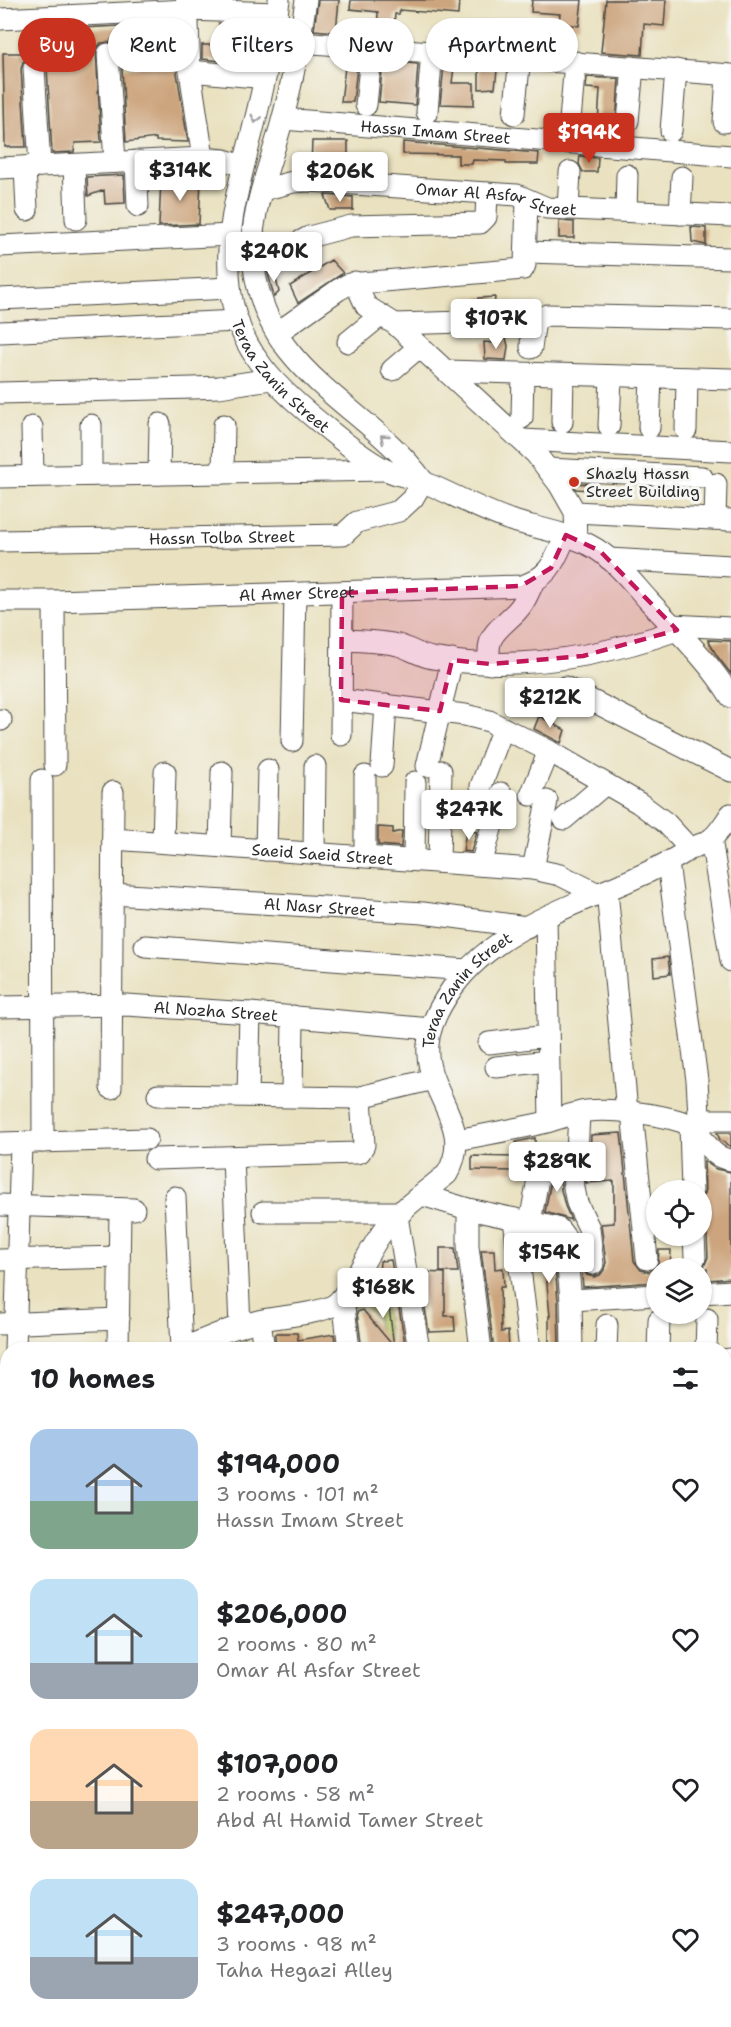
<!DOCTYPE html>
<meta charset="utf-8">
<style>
body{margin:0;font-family:"Shantell Sans",sans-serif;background:#f6f6f6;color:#202124;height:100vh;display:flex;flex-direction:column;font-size:22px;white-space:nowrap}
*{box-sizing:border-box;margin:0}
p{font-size:20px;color:#757577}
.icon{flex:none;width:33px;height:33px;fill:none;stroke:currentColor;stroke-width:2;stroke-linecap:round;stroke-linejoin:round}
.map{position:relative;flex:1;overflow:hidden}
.side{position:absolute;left:0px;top:1342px;width:732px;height:686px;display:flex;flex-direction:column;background:#fff;border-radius:24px 24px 0 0;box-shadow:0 2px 4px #0004}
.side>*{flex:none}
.top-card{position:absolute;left:18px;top:18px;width:696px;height:54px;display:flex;gap:12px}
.tools{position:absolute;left:646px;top:1180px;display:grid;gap:12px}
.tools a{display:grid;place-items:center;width:66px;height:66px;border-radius:50%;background:#fff;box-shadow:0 2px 4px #0004;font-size:30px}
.price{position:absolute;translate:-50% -51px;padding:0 14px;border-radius:6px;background:#fff;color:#222;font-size:20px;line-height:39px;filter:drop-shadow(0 2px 3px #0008)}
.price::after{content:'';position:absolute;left:50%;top:36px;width:18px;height:14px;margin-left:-9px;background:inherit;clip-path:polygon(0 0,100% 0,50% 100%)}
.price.on{background:#c8321e;color:#fff}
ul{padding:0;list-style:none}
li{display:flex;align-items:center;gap:18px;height:150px;padding:0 30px}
li span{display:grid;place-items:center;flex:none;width:168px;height:120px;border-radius:18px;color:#555}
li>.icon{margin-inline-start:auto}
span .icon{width:72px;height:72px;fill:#fffc;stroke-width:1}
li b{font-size:26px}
h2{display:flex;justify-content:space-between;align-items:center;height:72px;padding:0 30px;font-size:26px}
.pill{padding:0 21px;border-radius:27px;background:#fff;box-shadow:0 2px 4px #0004;font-size:21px;line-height:54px}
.pill.on{background:#c8321e;color:#fff}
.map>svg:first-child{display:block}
.green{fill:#b5c264;stroke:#707648;stroke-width:1.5}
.building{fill:#cca47d}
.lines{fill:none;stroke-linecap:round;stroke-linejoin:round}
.minor-casing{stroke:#484641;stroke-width:23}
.minor{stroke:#fff;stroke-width:21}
.oneway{stroke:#a0a0a0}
.marked{fill:#c2185b;fill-opacity:0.2;stroke:#c2185b;stroke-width:4.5;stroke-dasharray:12 8;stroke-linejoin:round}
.poi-dot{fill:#c8321e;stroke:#f6f6f2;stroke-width:2}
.labels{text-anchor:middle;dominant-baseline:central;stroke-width:6;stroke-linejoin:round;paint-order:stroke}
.street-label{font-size:16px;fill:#2b2b2b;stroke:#f6f6f2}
.poi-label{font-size:16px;fill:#2b2b2b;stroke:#f6f6f2;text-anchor:start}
</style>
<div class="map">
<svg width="731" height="2027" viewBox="0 0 731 2027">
<rect width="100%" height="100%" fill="#f6f6f2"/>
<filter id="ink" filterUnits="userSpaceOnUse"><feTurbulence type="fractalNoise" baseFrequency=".0167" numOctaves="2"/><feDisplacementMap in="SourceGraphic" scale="12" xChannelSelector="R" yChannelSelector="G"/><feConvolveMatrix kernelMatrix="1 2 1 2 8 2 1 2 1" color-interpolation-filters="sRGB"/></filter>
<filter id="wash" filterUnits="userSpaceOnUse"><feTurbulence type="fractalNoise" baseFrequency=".008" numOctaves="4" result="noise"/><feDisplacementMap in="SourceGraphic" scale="24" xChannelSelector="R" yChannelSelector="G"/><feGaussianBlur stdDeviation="1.35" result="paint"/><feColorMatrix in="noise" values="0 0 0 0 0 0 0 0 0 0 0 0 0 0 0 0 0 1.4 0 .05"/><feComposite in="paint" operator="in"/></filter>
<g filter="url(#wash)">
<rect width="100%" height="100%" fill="#e9e1bf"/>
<path class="green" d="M375 1272 382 1280 390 1347 381 1342 376 1316 363 1305 350 1307 351 1288Z"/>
<g id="blocks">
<path class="building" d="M318 0H339L336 32 314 30Z
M351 0H459L458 15 400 10 399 14H395L393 36 377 35 378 12 350 9Z
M532 0H582L579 26 559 23 560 14 531 12Z
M606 0H666L664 26 644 24 642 55 601 52Z
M160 24V29H175L177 73 188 142 156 141V138L126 142 122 68H138L137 39 111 40V42L101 43 96 49 101 142 75 143 74 152 52 153 47 67 40 57 33 55 23 62 21 69 26 147H5L3 53H43L42 30Z
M219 24 243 25V63L202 59V45H218Z
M346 58 358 59 353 102H341Z
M383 61 418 64 415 105 379 102Z
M444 66 454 67 452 83H474V105L440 104Z
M479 68 497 70 495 88 479 89Z
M587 77 619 79 616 125 598 124 600 89 586 88Z
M312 141H348V171L317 169 316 165H311Z
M403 142 539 153 538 164H506V161L473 160 472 164H458V155L403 154Z
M580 156 598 158 597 172H583L579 164Z
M124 175 125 203 105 204 104 190 88 196 87 177Z
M161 178 201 179 199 224 159 226Z
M325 195 353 197V210H330Z
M559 221 574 222V238H559Z
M691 227 706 228V245L692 242Z
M331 260 343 273 298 303 290 286Z
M274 270 279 292 274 297 268 273Z
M495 297 494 308 476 309 478 298Z
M506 338 508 346 506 360 485 359 484 342 494 343 495 339Z
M573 483 591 484 590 490 576 489Z
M708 640 731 641V674L717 656Z
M539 716 565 730 561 743 534 729Z
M378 827 393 828V833L402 831 401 847 378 845Z
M466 831 477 832 471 852 463 851Z
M668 957 670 974 654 976 653 959Z
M621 1133 634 1261 641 1270 649 1272 658 1265 659 1250H671L670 1269H657V1282L583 1287 581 1266 587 1275 594 1277 600 1275 604 1270 606 1263 601 1224 614 1223V1181L586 1183V1172L590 1155 591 1135Z
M717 1133H731V1147L720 1140Z
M535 1138V1152L530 1158H516V1142Z
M472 1156 515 1157 514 1171 472 1170Z
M552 1157H563L560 1171 561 1190 565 1206 571 1220 545 1212 554 1165Z
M704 1161 716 1169 731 1172V1278L708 1280 707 1269H703L708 1257 707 1235 702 1227V1198L705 1191Z
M529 1235 550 1239 553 1242 558 1301 559 1350H551V1345H549V1316H550L547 1285V1259H532Z
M440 1248H455L458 1272H440Z
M481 1250H494L495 1269 503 1268 504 1287H500L501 1332 508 1331 509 1350H494Z
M391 1260 406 1350H362L357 1312 363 1310 394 1347 385 1275 379 1274 380 1261Z
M419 1272 445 1273V1316H454L455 1331 429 1332Z
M277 1333H297L298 1340 334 1334 336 1350H276L275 1335Z"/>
</g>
</g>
<g filter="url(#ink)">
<use href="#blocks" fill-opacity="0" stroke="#484641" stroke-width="1.5"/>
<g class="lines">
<defs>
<g id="minor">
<path d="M187 0 190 71 203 158"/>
<path id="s1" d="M279 0C273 45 263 90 252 133 239 184 224 234 230 286 236 352 281 392 329 430 346 444 365 459 384 469 397 476 412 477 426 483 454 495 481 510 510 520 536 528 564 532 589 545 613 557 631 581 649 601 677 631 709 661 731 697"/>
<path d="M306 0C300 40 293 81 282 121 274 152 262 182 256 213 246 260 259 314 289 351 328 400 386 430 423 481"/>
<path d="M0 19 187 10 277 13"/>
<path d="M300 42 731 75"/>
<path d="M108 54 115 162"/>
<path d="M34 68 40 166"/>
<path d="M190 71 265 78"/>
<path d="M366 105 372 46"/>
<path d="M427 112 432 51"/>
<path d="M514 114 520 58"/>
<path id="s2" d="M283 119 731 156"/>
<path d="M570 121 575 62"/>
<path d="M628 121 633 67"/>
<path d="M724 122 727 75"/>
<path d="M671 131 676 70"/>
<path d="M136 161 138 206"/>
<path d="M74 165 76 219"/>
<path d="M25 167 27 210"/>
<path d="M0 168 203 158 224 160 243 166"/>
<path id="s3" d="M262 190 293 182 309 181 517 195 547 208 731 216"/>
<path d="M568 209 570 172"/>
<path d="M626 211 627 175"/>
<path d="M680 214 682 177"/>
<path d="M0 246 231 235"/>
<path d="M526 252 731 258"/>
<path d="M254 266 309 237 351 226 480 223 486 217 487 193"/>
<path d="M355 282 366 306 395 324 536 454 559 484 575 512 576 539"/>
<path d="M0 299 230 288"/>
<path d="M395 324 532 320 531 348 535 320 547 315 731 319"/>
<path d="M0 332 238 321"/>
<path d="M277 333 338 290 349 284 523 269 525 265 527 200"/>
<path d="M348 342 381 315"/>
<path d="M392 370 419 347"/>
<path d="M447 371 731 379"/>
<path d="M0 393 193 388 219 387 271 379"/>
<path d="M522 418 523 374"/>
<path d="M562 422 563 375"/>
<path d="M609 426 611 376"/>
<path d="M32 427 33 476"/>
<path d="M649 428 651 377"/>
<path d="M686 430 687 378"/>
<path d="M523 440 731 451"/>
<path d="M548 469 702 477"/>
<path d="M223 473 224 425"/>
<path d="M159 474 160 424"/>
<path d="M91 475V425"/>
<path d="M0 477 385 470"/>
<path d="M575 512 731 520"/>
<path d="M715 519 716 484"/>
<path id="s4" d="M0 541 343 535 357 522 399 511 413 498 423 481"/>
<path d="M609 559 731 566"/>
<path id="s5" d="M0 601H54L521 586C550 578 555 560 566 535"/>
<path d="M54 601 55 765"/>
<path d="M671 625 731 628"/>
<path d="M342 640C360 641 380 641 398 645 409 648 420 656 432 658 516 672 598 658 677 630"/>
<path d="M490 664C485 635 497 631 516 612 524 604 528 594 533 583"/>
<path d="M565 687 731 771"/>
<path d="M341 700 465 715 489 721 549 751 639 803 666 823 690 849"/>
<path d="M0 720H1"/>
<path d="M341 735 342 593"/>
<path d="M292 741 295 594"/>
<path d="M382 766 386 705"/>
<path d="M427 766 452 660"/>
<path d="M42 780 43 1142"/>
<path d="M481 786 503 728"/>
<path d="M531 795 549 751"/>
<path d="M564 819 605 784"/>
<path id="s6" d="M113 839 533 869 560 875 598 894"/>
<path d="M711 839 731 961"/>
<path d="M163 842 165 772"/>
<path d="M220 846 222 772"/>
<path d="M266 850 268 770"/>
<path d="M314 853 315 766"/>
<path d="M365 856V776"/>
<path d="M414 860 415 782"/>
<path d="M439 862 441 771"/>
<path d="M668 863 697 1080 700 1133"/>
<path d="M481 865 501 793"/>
<path d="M533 869 547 801"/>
<path d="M607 890 627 1112"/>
<path id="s7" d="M112 894 423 913 527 927"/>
<path d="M546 918 550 1121"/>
<path d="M145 946 467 970"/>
<path id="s8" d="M0 1007 126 1005 250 1013 431 1029"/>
<path d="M489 1043 547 1036"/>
<path d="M496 1067 548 1061"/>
<path d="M111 1088 113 792"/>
<path d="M158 1095 356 1098 433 1079"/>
<path d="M248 1095 250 1013"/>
<path d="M292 1096 293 1016"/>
<path d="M632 1112 647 1259"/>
<path d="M579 1113 577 1154 573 1171 574 1188 577 1203 589 1228 593 1264"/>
<path d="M700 1120H731"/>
<path d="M690 1126 692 1191"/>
<path d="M457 1140C487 1134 517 1129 547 1122 561 1118 573 1113 587 1111 612 1108 658 1114 683 1122 706 1130 704 1157 731 1160"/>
<path d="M0 1143 147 1139"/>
<path d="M233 1157 240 1327"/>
<path d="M155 1159 356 1153 360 1152 364 1145 361 1097"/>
<path d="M422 1195 468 1209 553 1227 559 1229 565 1237 571 1300 572 1350"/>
<path d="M175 1197 182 1349"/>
<path d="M0 1205 134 1209"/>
<path d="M468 1209V1246L481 1350"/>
<path d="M263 1212H402"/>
<path d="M397 1216 419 1350"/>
<path d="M514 1219 530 1350"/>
<path d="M530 1222 541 1163"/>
<path d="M694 1236 695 1258"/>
<path d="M0 1260 119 1257"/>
<path d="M702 1293 731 1291"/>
<path d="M343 1298 349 1350"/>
<path d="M571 1300 657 1295"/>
<path d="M260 1321 264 1350"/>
<path d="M0 1324 119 1319"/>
<path d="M15 1350 21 1143"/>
<path d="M118 1350 120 1209"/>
<path id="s9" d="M181 1350C206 1338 235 1326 263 1320 282 1316 319 1314 334 1305 350 1295 370 1246 385 1229 402 1208 426 1191 447 1174 476 1126 424 1093 428 1045 429 1024 441 1004 453 987 507 913 613 898 687 851 694 846 704 844 711 839 719 833 725 822 731 814"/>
<path d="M606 1350 607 1325"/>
<path d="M658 1350 659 1320"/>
<path d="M706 1350 707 1319"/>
<path d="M724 1360 731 1359"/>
<path d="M724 1429 731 1428"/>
<path d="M0 1435 8 1431"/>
<path d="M724 1540 731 1539"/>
<path d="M724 1606 731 1604"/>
<path d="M724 1699 731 1697"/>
<path d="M724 1833 731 1831"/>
<path d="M724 1850 731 1848"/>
<path d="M724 1909 731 1908"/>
<path d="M0 1952 8 2019"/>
<path d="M48 2020 49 2027"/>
<path d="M81 2020 82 2027"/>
<path d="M127 2020 128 2027"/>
<path d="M226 2020 227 2027"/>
<path d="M690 2020 691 2027"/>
<path d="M271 2027 285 2020"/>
<path d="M326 2027 342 2020"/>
<path d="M440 2027 456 2020"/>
</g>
</defs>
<use href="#minor" class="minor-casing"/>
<use href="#minor" class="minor"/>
</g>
<defs><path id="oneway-chevron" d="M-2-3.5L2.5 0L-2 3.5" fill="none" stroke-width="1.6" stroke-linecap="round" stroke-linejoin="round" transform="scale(1.5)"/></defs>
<g class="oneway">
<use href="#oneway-chevron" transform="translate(256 119) rotate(104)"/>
<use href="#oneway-chevron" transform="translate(384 438) rotate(-139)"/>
</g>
</g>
<path class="marked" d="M566 535 600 551 677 630 583 656 490 664 452 660 440 711 341 700 342 593 521 586 551 568Z"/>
<circle class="poi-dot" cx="574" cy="482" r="6"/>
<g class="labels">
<g class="street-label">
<text stroke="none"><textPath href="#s2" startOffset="153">Hassn Imam Street</textPath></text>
<text stroke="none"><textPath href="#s3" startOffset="237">Omar Al Asfar Street</textPath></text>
<text stroke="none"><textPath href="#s1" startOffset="398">Teraa Zanin Street</textPath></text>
<text stroke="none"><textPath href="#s4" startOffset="222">Hassn Tolba Street</textPath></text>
<text stroke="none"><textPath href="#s5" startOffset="297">Al Amer Street</textPath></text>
<text stroke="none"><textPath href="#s6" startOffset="210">Saeid Saeid Street</textPath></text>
<text stroke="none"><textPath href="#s7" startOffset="208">Al Nasr Street</textPath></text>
<text stroke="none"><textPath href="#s9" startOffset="540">Teraa Zanin Street</textPath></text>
<text stroke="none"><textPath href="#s8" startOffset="216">Al Nozha Street</textPath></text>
</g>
<g class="poi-label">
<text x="586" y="473">Shazly Hassn<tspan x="586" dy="18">Street Building</tspan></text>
</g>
</g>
</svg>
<div class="tools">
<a><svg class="icon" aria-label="locate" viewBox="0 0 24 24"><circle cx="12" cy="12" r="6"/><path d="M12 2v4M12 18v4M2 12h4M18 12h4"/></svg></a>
<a><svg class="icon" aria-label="layers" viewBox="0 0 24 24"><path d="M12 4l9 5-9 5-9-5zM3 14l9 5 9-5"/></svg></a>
</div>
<b class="price on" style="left:589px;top:164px">$194K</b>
<b class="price" style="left:180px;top:202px">$314K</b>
<b class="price" style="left:340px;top:203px">$206K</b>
<b class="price" style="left:274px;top:283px">$240K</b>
<b class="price" style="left:496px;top:350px">$107K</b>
<b class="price" style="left:550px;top:729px">$212K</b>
<b class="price" style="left:469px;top:841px">$247K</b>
<b class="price" style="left:557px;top:1193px">$289K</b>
<b class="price" style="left:549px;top:1284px">$154K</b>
<b class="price" style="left:383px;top:1319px">$168K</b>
<div class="top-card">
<a class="pill on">Buy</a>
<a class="pill">Rent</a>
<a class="pill">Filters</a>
<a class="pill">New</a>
<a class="pill">Apartment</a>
</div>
<section class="side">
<h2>10 homes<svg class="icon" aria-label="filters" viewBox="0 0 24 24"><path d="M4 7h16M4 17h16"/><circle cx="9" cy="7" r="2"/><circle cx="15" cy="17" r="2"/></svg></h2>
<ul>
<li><span style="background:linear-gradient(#a9c7e8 60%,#7fa58c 0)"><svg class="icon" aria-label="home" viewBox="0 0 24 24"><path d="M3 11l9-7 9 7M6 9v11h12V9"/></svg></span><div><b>$194,000</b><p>3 rooms · 101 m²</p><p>Hassn Imam Street</p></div><svg class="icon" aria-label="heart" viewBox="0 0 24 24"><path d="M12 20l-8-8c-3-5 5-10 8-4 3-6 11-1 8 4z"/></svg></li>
<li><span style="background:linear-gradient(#bfe0f5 70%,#9aa5b1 0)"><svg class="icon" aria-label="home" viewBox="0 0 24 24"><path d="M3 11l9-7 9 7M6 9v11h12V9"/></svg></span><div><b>$206,000</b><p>2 rooms · 80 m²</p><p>Omar Al Asfar Street</p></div><svg class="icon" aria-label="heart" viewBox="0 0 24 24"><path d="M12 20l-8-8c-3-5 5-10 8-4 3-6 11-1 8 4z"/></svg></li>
<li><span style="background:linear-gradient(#ffd9b3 60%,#b9a48a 0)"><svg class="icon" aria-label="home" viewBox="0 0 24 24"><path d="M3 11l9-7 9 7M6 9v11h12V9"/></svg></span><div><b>$107,000</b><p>2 rooms · 58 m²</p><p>Abd Al Hamid Tamer Street</p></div><svg class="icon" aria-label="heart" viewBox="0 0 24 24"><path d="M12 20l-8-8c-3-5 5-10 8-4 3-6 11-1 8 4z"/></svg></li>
<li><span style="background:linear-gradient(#bfe0f5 65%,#9aa5b1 0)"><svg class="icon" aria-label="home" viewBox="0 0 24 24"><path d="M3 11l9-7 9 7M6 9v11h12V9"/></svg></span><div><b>$247,000</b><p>3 rooms · 98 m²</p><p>Taha Hegazi Alley</p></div><svg class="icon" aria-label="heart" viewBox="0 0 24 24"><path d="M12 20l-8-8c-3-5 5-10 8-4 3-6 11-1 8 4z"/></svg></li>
</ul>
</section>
</div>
